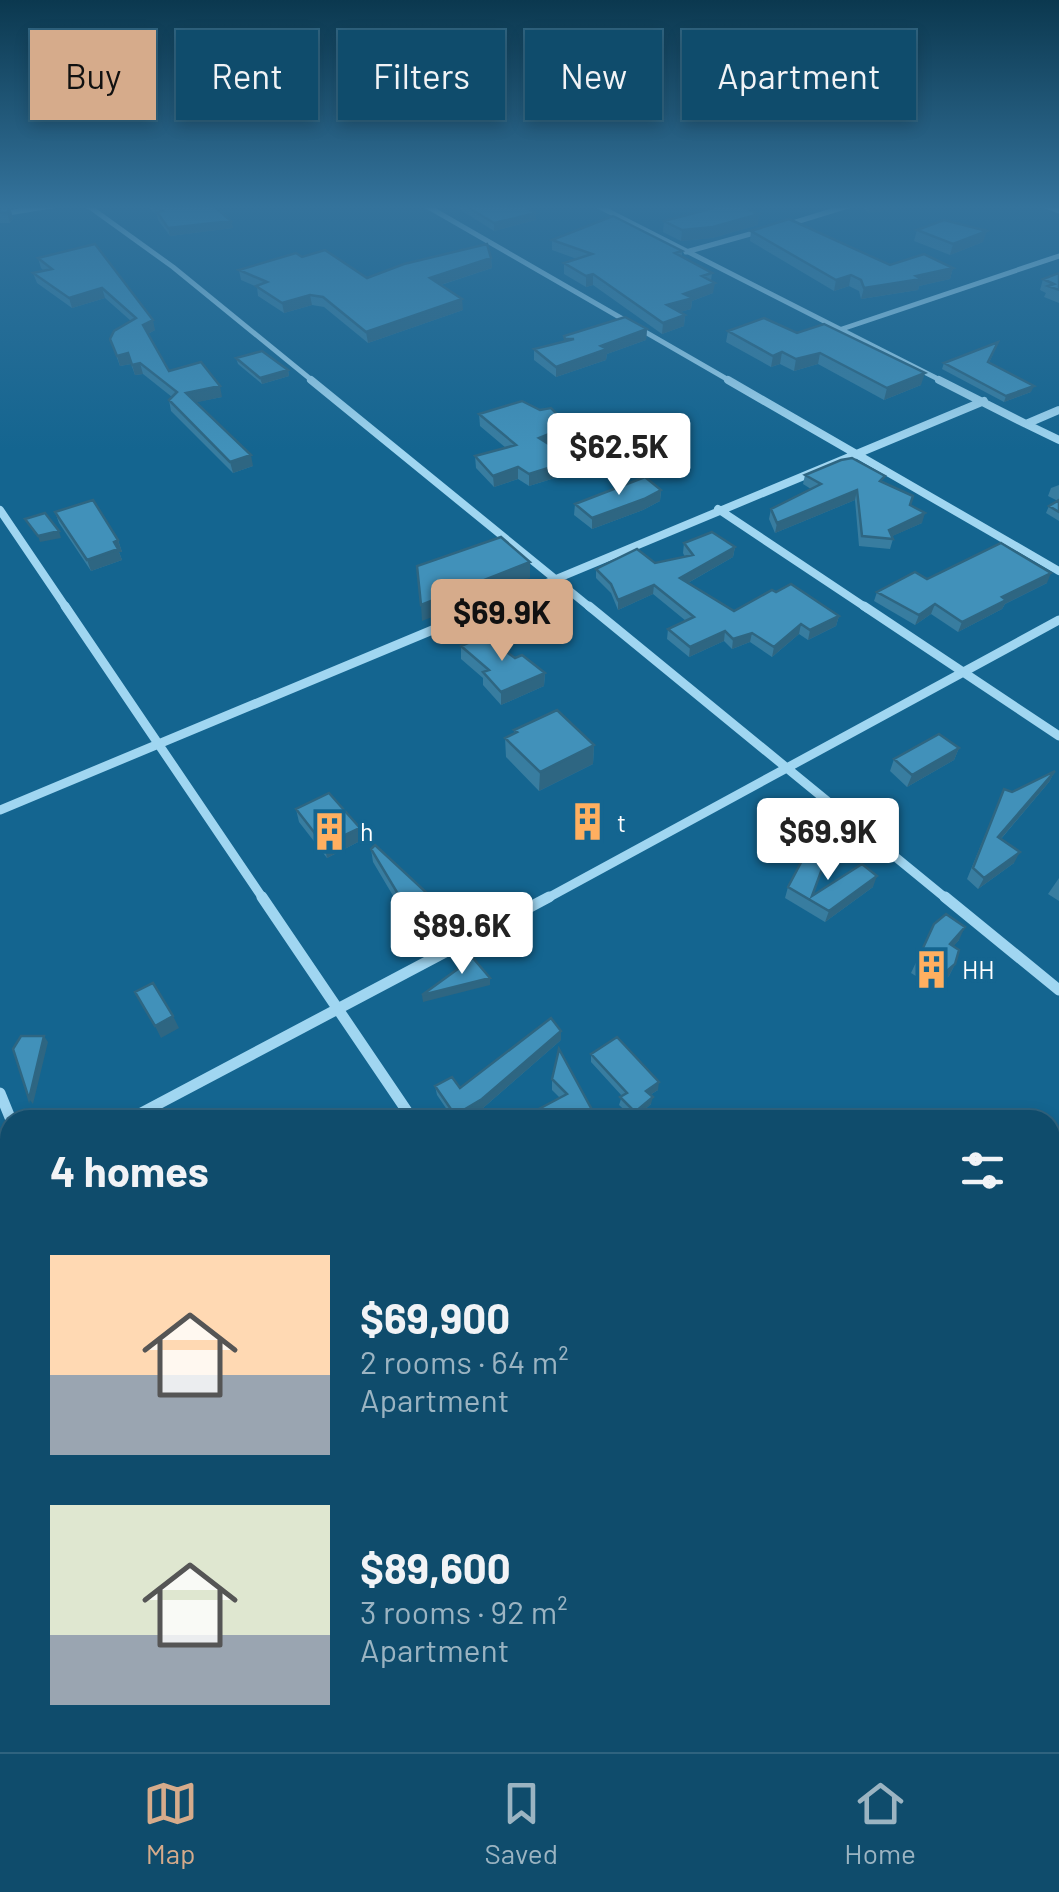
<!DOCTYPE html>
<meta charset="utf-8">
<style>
body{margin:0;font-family:Barlow,sans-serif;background:#1d5674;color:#f1f3f6;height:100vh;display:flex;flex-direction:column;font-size:38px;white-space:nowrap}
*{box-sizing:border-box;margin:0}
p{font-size:32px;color:#9bb4c2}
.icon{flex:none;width:55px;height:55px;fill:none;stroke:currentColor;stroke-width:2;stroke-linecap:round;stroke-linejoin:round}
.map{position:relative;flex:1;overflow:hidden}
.details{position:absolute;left:0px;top:1110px;width:1060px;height:642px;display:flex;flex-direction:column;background:#0f4c6c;border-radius:30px 30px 0 0;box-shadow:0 5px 15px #0003,0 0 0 2px #2f637f}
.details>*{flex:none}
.banner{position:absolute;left:30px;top:30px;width:1000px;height:90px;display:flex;gap:20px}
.price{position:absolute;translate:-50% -85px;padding:0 22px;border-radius:10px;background:#fff;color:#222;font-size:32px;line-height:65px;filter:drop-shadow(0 2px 5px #0008)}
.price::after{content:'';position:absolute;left:50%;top:60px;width:30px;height:22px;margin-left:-15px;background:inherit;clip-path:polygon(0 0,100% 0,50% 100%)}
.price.selected{background:#d6ab8b;color:#111}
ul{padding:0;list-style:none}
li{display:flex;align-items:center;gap:30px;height:250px;padding:0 50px}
li span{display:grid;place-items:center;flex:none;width:280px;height:200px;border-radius:0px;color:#555}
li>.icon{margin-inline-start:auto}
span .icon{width:120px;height:120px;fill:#fffc;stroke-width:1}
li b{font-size:42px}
h2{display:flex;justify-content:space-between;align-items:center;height:120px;padding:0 50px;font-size:42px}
.chip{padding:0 35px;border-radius:0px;background:#0f4c6c;box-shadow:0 5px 15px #0003,0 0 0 2px #2f637f;font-size:35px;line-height:90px}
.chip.selected{background:#d6ab8b;color:#111}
.menu{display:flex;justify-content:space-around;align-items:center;height:140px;border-top:2px solid #2f637f;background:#0f4c6c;font-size:28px;color:#9bb4c2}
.menu a{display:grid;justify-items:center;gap:5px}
.menu .selected{color:#d6ab8b}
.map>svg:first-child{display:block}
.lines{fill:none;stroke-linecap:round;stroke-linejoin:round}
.minor-far4{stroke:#a0d6f1;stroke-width:5}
.minor-far3{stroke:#a0d6f1;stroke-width:8}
.minor-far2{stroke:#a0d6f1;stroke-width:9}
.minor-far1{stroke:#a0d6f1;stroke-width:11}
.minor{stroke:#a0d6f1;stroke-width:15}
.wall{fill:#387da0}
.shaded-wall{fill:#2e6682}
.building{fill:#4191ba;stroke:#2e6682;stroke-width:2.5}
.labels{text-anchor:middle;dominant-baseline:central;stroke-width:8;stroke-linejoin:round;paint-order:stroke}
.poi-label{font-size:25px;fill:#fff;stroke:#146590;text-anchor:start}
</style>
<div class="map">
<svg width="1059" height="1752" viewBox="0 0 1059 1752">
<rect width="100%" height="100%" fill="#146590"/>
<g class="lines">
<path class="minor-far4" d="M87 205 173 267 314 382
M425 205 732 382
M596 205 944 382
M1043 205 1059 211
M2 214 57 205
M783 226 851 205
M686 252 761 231
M839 330 1059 256"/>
<path class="minor-far3" d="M311 380 592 609
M728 380 1059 571
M939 380 1026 424 1059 410
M1026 424 1059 440
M718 509 868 609
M0 510 67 609
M484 609 984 401"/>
<path class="minor-far2" d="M65 606 264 900
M589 606 948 900
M864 606 1059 736
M0 810 490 606
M544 900 1059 620"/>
<path class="minor-far1" d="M262 897 413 1120
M945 897 1059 990
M0 1093 11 1120
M128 1120 549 897
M0 1188 10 1183"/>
<path class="minor" d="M282 1742 286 1752
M830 1742 836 1752"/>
</g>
<path class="wall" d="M0 205 11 206 3 208H10L13 218 10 223H0Z
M144 205H213L231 221 233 228 170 236 158 220 157 214Z
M453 205H520L536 220 494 231Z
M860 205H926L868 213Z
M664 221 758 225 712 238 681 241 663 232Z
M917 230 983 242 950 255 914 241Z
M751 231 890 265 953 268 950 279 919 286 918 290 861 299 859 291 849 286 834 291 750 241Z
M552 240 682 251V256L712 273 711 281 713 293 692 301 691 309 680 312 685 315 684 326 662 334 593 285 586 287 564 274V263L577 259 552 250Z
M95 244 155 330 148 334 169 371 222 397 196 402 253 466 233 473 171 411 169 400 172 397 143 374 135 375 131 364 120 366 110 339 131 321 105 298 72 308 37 283 33 273 44 271 41 268 38 258Z
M302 257 367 278 491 258 492 268 441 285 463 310 368 343 324 307 312 305 284 313 258 296 257 287 241 280 239 270Z
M1059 273V303L1044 297 1046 293 1040 290 1043 279Z
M647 329 646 340 607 354 606 360 556 377 534 360V349L565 342 564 336Z
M728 331 797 333 921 385 884 400 818 364 794 371 780 364 771 367 726 342Z
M998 342 989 363 1031 392 1004 402 942 369 944 363Z
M236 358 288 370 289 376 262 384 238 364Z
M479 414 569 437 550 445 574 460V472L529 486 518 479 494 487 476 468 475 456 506 448 480 426Z
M805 475 883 483 910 505 922 523 892 536 893 539 890 549 859 546 855 500 775 533 769 519 771 509 811 489 803 484Z
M1059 485V521L1046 513 1049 506 1058 501 1048 496 1051 488Z
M661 490 660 501 643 510 592 529 574 515 575 504Z
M55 512 118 540 122 552H119L122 560 91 571 59 523Z
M684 543 735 547 733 557 688 583 734 611 776 592 839 616 836 626 808 640 799 634 772 657 750 642 732 649 724 641 689 657 667 639 668 629 686 621 653 594 618 610 611 593 596 578V569L655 563 685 557 683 553Z
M927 579 1047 583 1005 604 1002 609 958 632 931 614 915 625 874 601 877 592Z
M461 646 515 658 545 673 544 686 501 705 483 685V678L461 659Z
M514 730 594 745 593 764 539 791 506 757 505 738 514 734Z
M959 748 954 760 907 787 890 771 894 759Z
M1055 771 1049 782 1001 839 1014 863 978 889 967 879 1004 789 1012 792Z
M296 809 362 840 327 858 299 822Z
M371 849 429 895 430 908 408 921 373 862Z
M1059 878V901L1048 894Z
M788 887 813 895 873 887 825 922 785 898Z
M934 924 959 940 953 946 955 964 949 976 935 988 911 973Z
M561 1040 483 1108 462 1120H454L437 1095 435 1086 460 1088Z
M591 1054 658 1090 650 1095 651 1104 634 1119 619 1105 622 1096 591 1062Z
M552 1079 591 1108 590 1119 588 1120H518L560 1098 552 1090Z"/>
<path class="shaded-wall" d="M288 205H314L289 210Z
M884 205H926L868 213 870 207Z
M10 208 13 218 10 223 7 213Z
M536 213V220L494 231V223Z
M759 214 758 225 712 238 681 241 682 230Z
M231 221 233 228 170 236 168 228Z
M987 231 983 242 950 255 953 244Z
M491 258 492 268 431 288 430 278Z
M953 268 950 279 919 286 918 290 861 299 864 288Z
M593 274V285L586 287V276Z
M851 275 849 286 834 291 836 280Z
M715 283 713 293 692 301 691 309 666 316 667 305 684 294Z
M102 288 105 298 72 308 69 298Z
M310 295 312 305 284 313 282 303Z
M462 299 463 310 368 343 366 332Z
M685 315 684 326 662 334 663 323Z
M153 320 155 330 146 335 143 325Z
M647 329 646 340 607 354 606 360 556 377V367L601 346Z
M782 352 780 364 771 367 773 356Z
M128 353 131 364 120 366 117 356Z
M820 353 818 364 794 371 796 359Z
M140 363 143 374 135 375 132 365Z
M288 370 289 376 262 384 260 378Z
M925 373 921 385 884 400 887 388Z
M220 386 222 397 189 404 186 393Z
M1034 386 1031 392 1004 402 1006 396Z
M569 426V437L539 450V438Z
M251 455 253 466 233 473 230 462Z
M574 460V472L529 486V474Z
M518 467V479L494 487 493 476Z
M661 490 660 501 643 510 592 529V518Z
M857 490 855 500 775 533 777 523Z
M925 513 922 523 886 539 889 530Z
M59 531 61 538 40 542 38 536Z
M118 540 122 552H119L122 560 91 571 87 560 114 542Z
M735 547 733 557 679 588 680 578Z
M530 562V578L422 621 421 605Z
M1051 573 1047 583 1005 604 1002 609 958 632 962 622 1002 597Z
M654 585 653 594 618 610V600Z
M935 604 931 614 915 625 919 615Z
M839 616 836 626 808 640 810 630Z
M801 624 799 634 772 657 774 647Z
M725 631 724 641 689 657 690 647Z
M752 633 750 642 732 649 733 639Z
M545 673 544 686 501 705V692Z
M594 745 593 764 539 791 540 772Z
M959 748 954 760 907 787 912 775Z
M1055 771 1049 782 993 848 998 837Z
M360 828 362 840 327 858 324 845Z
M1020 852 1014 863 978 889 984 878Z
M877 876 873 887 825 922 829 911Z
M429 895 430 908 408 921 407 909Z
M965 927 959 940 944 957 950 944Z
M955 964 949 976 935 988 941 976Z
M490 978V985L423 1002 422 995Z
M173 1016 179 1028 161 1038 155 1026Z
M561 1031V1040L483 1108 462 1120H456L455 1115Z
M44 1036 48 1042 33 1104 29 1099Z
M659 1082 658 1090 645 1098 646 1091Z
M653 1097 651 1104 634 1119 635 1112Z
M585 1111 584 1120H568Z"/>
<path class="building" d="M153 205H213L231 221 168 228 157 212 162 211Z
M464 205H520L536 213 494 223Z
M716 205H739L759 214 713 227 682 230 664 221 714 208Z
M0 207 10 208 7 213H0Z
M613 216 682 251 675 253 712 273 702 276 715 283 684 294 693 298 667 305 685 315 663 323 593 274 586 276 564 263 592 254 552 240Z
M789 219 890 265 924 254 953 268 916 276 921 279 864 288 861 280 851 275 836 280 751 231Z
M944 220 987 231 953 244 917 230Z
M95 244 153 320 143 325 169 371 201 362 220 386 186 393 251 455 230 462 169 400 177 392 140 363 132 365 128 353 117 356 110 339 114 331 136 318 102 288 69 298 33 273 52 269 38 258Z
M487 244 491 258 430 278 462 299 366 332 323 297 310 295 282 303 256 286 267 282 239 270 296 253 302 257 325 250 367 278 404 264Z
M1059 273V290L1048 286 1054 284 1043 279Z
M625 317 647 329 601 346 607 349 556 367 534 349 574 339H565L564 336Z
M764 318 797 333 824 324 925 373 887 388 820 353 796 359 782 352 773 356 728 331Z
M998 342 988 362 1034 386 1006 396 944 363Z
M262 351 288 370 260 378 236 358Z
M522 401 540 410 551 408 569 426 539 438 574 460 529 474 518 467 493 476 475 456 516 445 479 414Z
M852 458 885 476 880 481 913 496 910 505 925 513 889 530 893 539 862 536 857 490 777 523 771 509 821 484 805 475 841 460Z
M645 477 661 490 644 499 592 518 575 504Z
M93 500 118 540 114 542 118 549 87 560 55 512Z
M1059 500V512L1049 506Z
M45 513 59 531 38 536 25 519Z
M712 532 735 547 680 578 734 611 772 590 776 592 791 584 839 616 810 630 801 624 774 647 752 633 733 639 725 631 690 647 668 629 694 617 654 585 618 600 611 584 596 569 637 549 655 563 693 555 684 543Z
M501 537 530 562 421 605 417 566Z
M1001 543 1051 573 1002 597 1006 600 962 622 935 604 919 615 877 592 915 572 927 579Z
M484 636 515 658 522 655 545 673 501 692 483 672 489 670 461 646Z
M557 710 594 745 540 772 505 738 517 732 514 730Z
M939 734 959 748 912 775 894 759Z
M1055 771 998 837 1020 852 984 878 973 868 1004 789 1012 792Z
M329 793 360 828 324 845 296 809Z
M375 845 429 895 407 909 371 849Z
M805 855 825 861 812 896 862 864 877 876 829 911 788 887Z
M946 914 965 927 950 944 959 950 955 964 941 976 917 961 934 924Z
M473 958 490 978 422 995Z
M153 983 173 1016 155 1026 135 992Z
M551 1018 561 1031 482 1099 455 1115 435 1086 452 1077 460 1088Z
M21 1036H44L29 1099 13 1049Z
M617 1037 659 1082 646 1091 653 1097 635 1112 620 1097 627 1093 591 1054Z
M559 1049 591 1108 587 1110 589 1115 585 1111 568 1120H518L567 1094 552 1079Z
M576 1742H603L608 1752H572L570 1747Z"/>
<linearGradient id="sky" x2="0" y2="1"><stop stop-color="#0b384f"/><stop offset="0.46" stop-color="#34739c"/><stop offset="1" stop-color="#34739c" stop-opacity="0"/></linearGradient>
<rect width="1059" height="450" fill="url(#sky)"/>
<defs>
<symbol id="building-bare" viewBox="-9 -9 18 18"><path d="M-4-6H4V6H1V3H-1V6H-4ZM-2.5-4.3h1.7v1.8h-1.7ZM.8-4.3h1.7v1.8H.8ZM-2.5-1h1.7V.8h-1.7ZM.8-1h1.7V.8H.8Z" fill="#ffaf60" stroke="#146590" stroke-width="2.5" paint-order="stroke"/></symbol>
</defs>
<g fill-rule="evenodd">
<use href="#building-bare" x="560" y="794" width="55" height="55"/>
<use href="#building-bare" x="302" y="804" width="55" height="55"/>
<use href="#building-bare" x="904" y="942" width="55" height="55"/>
</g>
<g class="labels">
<g class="poi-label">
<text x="617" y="822">t</text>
<text x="360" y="831">h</text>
<text x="962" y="969">HH</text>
</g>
</g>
</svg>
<b class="price" style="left:619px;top:498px">$62.5K</b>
<b class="price selected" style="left:502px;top:664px">$69.9K</b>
<b class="price" style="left:828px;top:883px">$69.9K</b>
<b class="price" style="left:462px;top:977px">$89.6K</b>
<div class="banner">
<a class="chip selected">Buy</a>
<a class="chip">Rent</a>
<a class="chip">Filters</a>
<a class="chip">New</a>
<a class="chip">Apartment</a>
</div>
<section class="details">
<h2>4 homes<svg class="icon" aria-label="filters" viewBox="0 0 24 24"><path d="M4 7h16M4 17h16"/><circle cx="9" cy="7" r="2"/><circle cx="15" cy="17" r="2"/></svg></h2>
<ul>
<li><span style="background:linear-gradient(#ffd9b3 60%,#9aa5b1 0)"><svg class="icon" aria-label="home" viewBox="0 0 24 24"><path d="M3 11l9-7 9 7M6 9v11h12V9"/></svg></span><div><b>$69,900</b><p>2 rooms · 64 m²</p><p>Apartment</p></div></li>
<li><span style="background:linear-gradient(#dfe7d0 65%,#9aa5b1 0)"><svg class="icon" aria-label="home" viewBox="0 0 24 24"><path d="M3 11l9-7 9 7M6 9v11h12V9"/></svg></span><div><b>$89,600</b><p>3 rooms · 92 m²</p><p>Apartment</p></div></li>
</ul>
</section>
</div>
<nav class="menu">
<a class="selected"><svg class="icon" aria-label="map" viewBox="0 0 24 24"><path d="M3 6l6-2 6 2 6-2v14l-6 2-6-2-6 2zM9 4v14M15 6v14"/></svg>Map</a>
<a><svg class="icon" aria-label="saved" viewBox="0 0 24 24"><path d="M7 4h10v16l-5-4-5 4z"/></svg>Saved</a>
<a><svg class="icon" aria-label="home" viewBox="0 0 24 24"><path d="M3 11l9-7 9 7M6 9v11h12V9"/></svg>Home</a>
</nav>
